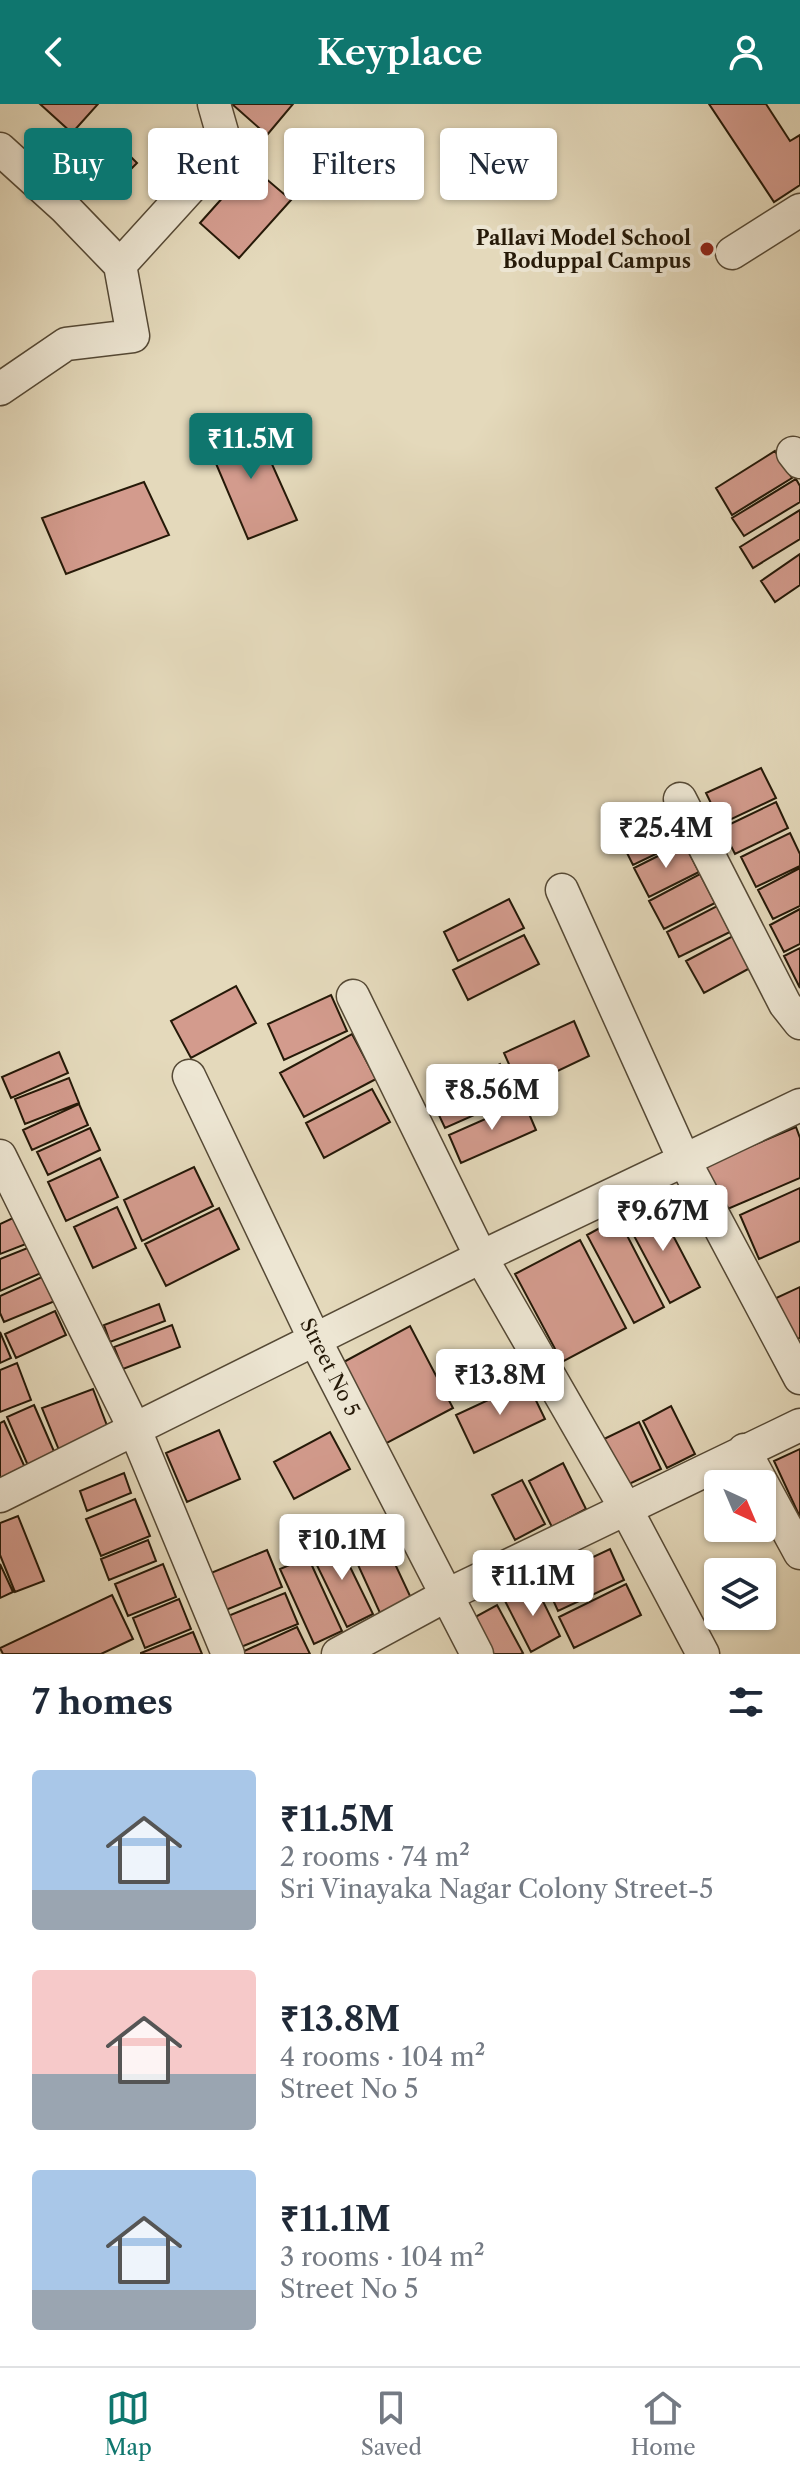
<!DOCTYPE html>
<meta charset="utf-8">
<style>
body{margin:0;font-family:"Libre Caslon Text",serif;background:#f6f6f7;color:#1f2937;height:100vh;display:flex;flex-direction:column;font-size:30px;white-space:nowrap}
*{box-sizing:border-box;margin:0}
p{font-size:26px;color:#747a83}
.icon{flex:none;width:44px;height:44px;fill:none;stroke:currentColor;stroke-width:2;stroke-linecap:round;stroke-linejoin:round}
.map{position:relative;height:1550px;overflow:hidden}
.side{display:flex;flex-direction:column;background:#fff;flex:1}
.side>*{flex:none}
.top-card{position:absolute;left:24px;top:24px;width:752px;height:72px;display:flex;gap:16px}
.needle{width:52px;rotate:136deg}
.fabs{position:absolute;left:704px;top:1366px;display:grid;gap:16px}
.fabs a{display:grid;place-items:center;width:72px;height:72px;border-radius:8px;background:#fff;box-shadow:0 2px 6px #0004;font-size:40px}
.price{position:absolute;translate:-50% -68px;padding:0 18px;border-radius:8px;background:#fff;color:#222;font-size:26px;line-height:52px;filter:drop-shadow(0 2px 4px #0008)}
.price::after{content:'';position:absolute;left:50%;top:48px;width:24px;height:18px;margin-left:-12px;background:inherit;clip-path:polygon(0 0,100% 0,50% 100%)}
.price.active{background:#0f766e;color:#fff}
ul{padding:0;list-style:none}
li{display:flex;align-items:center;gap:24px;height:200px;padding:0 32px}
li span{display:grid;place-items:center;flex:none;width:224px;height:160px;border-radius:8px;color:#555}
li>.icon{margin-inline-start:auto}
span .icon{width:96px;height:96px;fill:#fffc;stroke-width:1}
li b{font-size:34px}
h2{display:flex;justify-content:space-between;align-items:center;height:96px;padding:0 32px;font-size:34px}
.pill{padding:0 28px;border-radius:8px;background:#fff;box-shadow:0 2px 6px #0004;font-size:28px;line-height:72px}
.pill.active{background:#0f766e;color:#fff}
header{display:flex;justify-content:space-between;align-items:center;height:104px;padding:0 32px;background:#0f766e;color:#fff;font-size:36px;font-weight:600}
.tab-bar{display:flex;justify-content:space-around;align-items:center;height:112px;border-top:2px solid #e0e1e3;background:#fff;font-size:22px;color:#747a83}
.tab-bar a{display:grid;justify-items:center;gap:4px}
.tab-bar .active{color:#0f766e}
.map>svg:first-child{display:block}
.building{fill:#d39b8d;stroke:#251908;stroke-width:2}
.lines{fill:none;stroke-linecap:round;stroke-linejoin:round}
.street-casing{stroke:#554935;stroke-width:35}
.street{stroke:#ede6d3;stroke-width:32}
.poi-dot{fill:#8f2418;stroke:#ede6d3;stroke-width:3}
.labels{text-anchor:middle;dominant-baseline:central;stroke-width:8;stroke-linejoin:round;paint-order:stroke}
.poi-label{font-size:20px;font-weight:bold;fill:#251908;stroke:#ede6d3;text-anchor:end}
.street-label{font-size:20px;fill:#251908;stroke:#ede6d3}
</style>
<header><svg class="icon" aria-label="back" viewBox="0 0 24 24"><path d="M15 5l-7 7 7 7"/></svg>Keyplace<svg class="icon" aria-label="person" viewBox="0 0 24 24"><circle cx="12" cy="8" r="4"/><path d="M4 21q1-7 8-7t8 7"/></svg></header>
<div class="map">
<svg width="800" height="1550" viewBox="0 0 800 1550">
<rect width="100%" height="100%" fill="#e4d9bb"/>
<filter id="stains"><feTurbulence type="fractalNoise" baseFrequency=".0025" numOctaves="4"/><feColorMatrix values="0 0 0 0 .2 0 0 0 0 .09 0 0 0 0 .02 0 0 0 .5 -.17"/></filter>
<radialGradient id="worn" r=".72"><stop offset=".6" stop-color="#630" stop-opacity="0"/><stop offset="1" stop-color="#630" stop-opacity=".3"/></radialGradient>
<path class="building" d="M40 0H98L72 29Z
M232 0H293L267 31Z
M709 0H766L790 37 800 31V81L774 98Z
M122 44 137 59 119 77 104 63Z
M251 62 291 96 239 154 200 119Z
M254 320 297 416 248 435 206 336Z
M775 347 792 374 732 411 716 384Z
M796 375 800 382V398L744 432 732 414Z
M144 378 169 431 66 470 42 414Z
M800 406V435L753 464 740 443Z
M800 450V481L775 498 761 477Z
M761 664 776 694 721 720 706 689Z
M776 698 788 724 735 750 722 724Z
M665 699 683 737 633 761 614 723Z
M790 729 800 750V762L756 783 741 753Z
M684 739 699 768 649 793 634 764Z
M800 764V802L773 815 758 786Z
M700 770 715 799 664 825 649 797Z
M509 795 524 824 458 857 444 828Z
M717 802 730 828 679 853 667 828Z
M800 805V840L784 848 770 821Z
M524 831 539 860 468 896 453 866Z
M733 832 750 864 704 889 686 857Z
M800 844V884L784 852Z
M236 882 256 919 191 954 171 917Z
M331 891 347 927 284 956 268 920Z
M574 917 589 952 520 985 504 949Z
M352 930 376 975 304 1013 280 969Z
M59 948 68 969 11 994 2 973Z
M500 960 515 993 445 1024 430 992Z
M69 974 79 999 25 1020 15 995Z
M372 985 390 1018 324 1054 306 1019Z
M524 998 536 1026 461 1059 449 1031Z
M79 1000 88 1021 32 1046 23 1026Z
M796 1023 800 1034V1074L723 1107 704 1062Z
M90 1024 100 1046 48 1071 37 1048Z
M100 1054 118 1093 66 1117 48 1078Z
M194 1063 213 1102 142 1137 124 1096Z
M800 1084V1137L759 1155 740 1111Z
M656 1099 700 1183 670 1199 625 1115Z
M117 1103 136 1144 93 1164 74 1123Z
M219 1104 239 1145 166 1182 145 1140Z
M15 1113 26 1140 0 1150V1120Z
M618 1114 664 1203 634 1219 587 1131Z
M580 1136 626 1224 562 1258 515 1170Z
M30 1143 41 1169 0 1187V1155Z
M44 1172 55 1197 4 1218 0 1209V1192Z
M800 1183V1234L792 1237 774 1195Z
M159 1200 165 1217 110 1238 104 1221Z
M55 1207 66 1231 16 1254 5 1230Z
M172 1221 180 1243 123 1265 114 1243Z
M410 1222 453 1304 383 1341 340 1260Z
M0 1228 11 1254 0 1259Z
M17 1259 31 1296 0 1308V1266Z
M527 1278 545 1315 474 1349 456 1311Z
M93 1285 111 1332 61 1351 42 1304Z
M34 1301 56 1352 29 1364 7 1313Z
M671 1302 695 1350 667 1364 643 1317Z
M4 1317 27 1368 0 1380V1319Z
M639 1318 661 1365 627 1381 604 1335Z
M219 1326 240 1375 187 1398 166 1349Z
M330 1328 350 1365 294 1395 274 1358Z
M800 1345V1413L774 1357Z
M563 1359 586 1405 552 1423 529 1377Z
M124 1369 131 1389 87 1407 80 1387Z
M522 1376 545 1420 515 1436 492 1391Z
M135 1395 150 1432 101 1452 86 1415Z
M18 1412 44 1477 15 1488 0 1451V1419Z
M373 1413 411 1494 380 1509 343 1428Z
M336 1434 373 1510 347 1523 310 1447Z
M148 1436 156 1457 109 1476 101 1455Z
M610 1445 624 1476 558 1507 544 1476Z
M267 1446 282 1483 221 1508 206 1471Z
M308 1453 342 1527 314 1540 280 1465Z
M0 1460 13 1488 0 1494Z
M163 1460 176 1493 128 1512 115 1480Z
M626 1480 641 1511 574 1544 559 1513Z
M535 1481 560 1532 531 1548 505 1497Z
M285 1489 298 1520 241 1543 228 1512Z
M112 1491 133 1535 101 1550H3L0 1544Z
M179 1495 191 1525 145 1544 133 1514Z
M497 1501 523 1549 521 1550H485L468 1517Z
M297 1523 310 1550H243L242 1548Z
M193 1528 202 1550H141V1549Z"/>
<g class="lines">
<defs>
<path id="street" d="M0 45 65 104 120 161 133 232 66 240 0 285
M732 149 800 106
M120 161 221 50 222 28 214 0
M793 349 800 358
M680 695 785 900 800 919
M562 786 684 1056 800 1274
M353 892 481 1153 626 1405 703 1550
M189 972 315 1236 477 1550
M0 1052 135 1326 228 1550
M744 1346 800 1449
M0 1392 481 1153 800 1001
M338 1550 445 1492 800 1321"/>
</defs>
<use href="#street" class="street-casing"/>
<use href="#street" class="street"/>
</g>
<circle class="poi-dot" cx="707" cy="145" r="8"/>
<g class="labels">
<g class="poi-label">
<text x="691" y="134">Pallavi Model School<tspan x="691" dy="23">Boduppal Campus</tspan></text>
</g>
<g class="street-label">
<text transform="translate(330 1263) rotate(63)">Street No 5</text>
</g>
</g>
<rect width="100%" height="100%" filter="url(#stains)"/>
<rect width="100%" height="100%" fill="url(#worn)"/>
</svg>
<div class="fabs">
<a><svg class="needle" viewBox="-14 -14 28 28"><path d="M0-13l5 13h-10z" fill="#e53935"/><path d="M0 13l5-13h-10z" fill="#747a83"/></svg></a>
<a><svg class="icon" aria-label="layers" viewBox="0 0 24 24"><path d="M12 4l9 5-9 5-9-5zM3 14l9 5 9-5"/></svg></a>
</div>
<b class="price active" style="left:251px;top:377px">₹11.5M</b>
<b class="price" style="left:666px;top:766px">₹25.4M</b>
<b class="price" style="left:492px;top:1028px">₹8.56M</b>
<b class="price" style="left:663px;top:1149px">₹9.67M</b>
<b class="price" style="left:500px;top:1313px">₹13.8M</b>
<b class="price" style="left:342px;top:1478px">₹10.1M</b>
<b class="price" style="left:533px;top:1514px">₹11.1M</b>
<div class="top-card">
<a class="pill active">Buy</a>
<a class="pill">Rent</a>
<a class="pill">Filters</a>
<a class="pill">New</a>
</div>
</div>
<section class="side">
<h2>7 homes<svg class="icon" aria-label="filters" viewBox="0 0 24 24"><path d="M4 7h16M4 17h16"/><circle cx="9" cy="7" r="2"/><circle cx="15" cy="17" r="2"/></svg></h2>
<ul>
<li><span style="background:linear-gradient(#a9c7e8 75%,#9aa5b1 0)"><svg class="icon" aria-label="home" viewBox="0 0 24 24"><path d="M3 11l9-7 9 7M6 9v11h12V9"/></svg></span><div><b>₹11.5M</b><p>2 rooms · 74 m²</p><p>Sri Vinayaka Nagar Colony Street-5</p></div></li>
<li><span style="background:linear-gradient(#f6c9c9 65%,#9aa5b1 0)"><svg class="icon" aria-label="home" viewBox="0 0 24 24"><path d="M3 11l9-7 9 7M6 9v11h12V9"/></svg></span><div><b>₹13.8M</b><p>4 rooms · 104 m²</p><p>Street No 5</p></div></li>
<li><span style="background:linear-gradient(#a9c7e8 75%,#9aa5b1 0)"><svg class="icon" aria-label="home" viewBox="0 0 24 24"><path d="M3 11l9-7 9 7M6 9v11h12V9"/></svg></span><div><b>₹11.1M</b><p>3 rooms · 104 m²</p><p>Street No 5</p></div></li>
</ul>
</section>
<nav class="tab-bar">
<a class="active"><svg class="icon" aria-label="map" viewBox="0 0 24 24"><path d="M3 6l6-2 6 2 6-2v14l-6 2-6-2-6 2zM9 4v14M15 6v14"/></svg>Map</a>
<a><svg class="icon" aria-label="saved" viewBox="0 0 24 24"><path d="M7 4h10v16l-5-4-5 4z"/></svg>Saved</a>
<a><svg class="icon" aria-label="home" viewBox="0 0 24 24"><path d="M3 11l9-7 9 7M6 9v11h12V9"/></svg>Home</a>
</nav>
